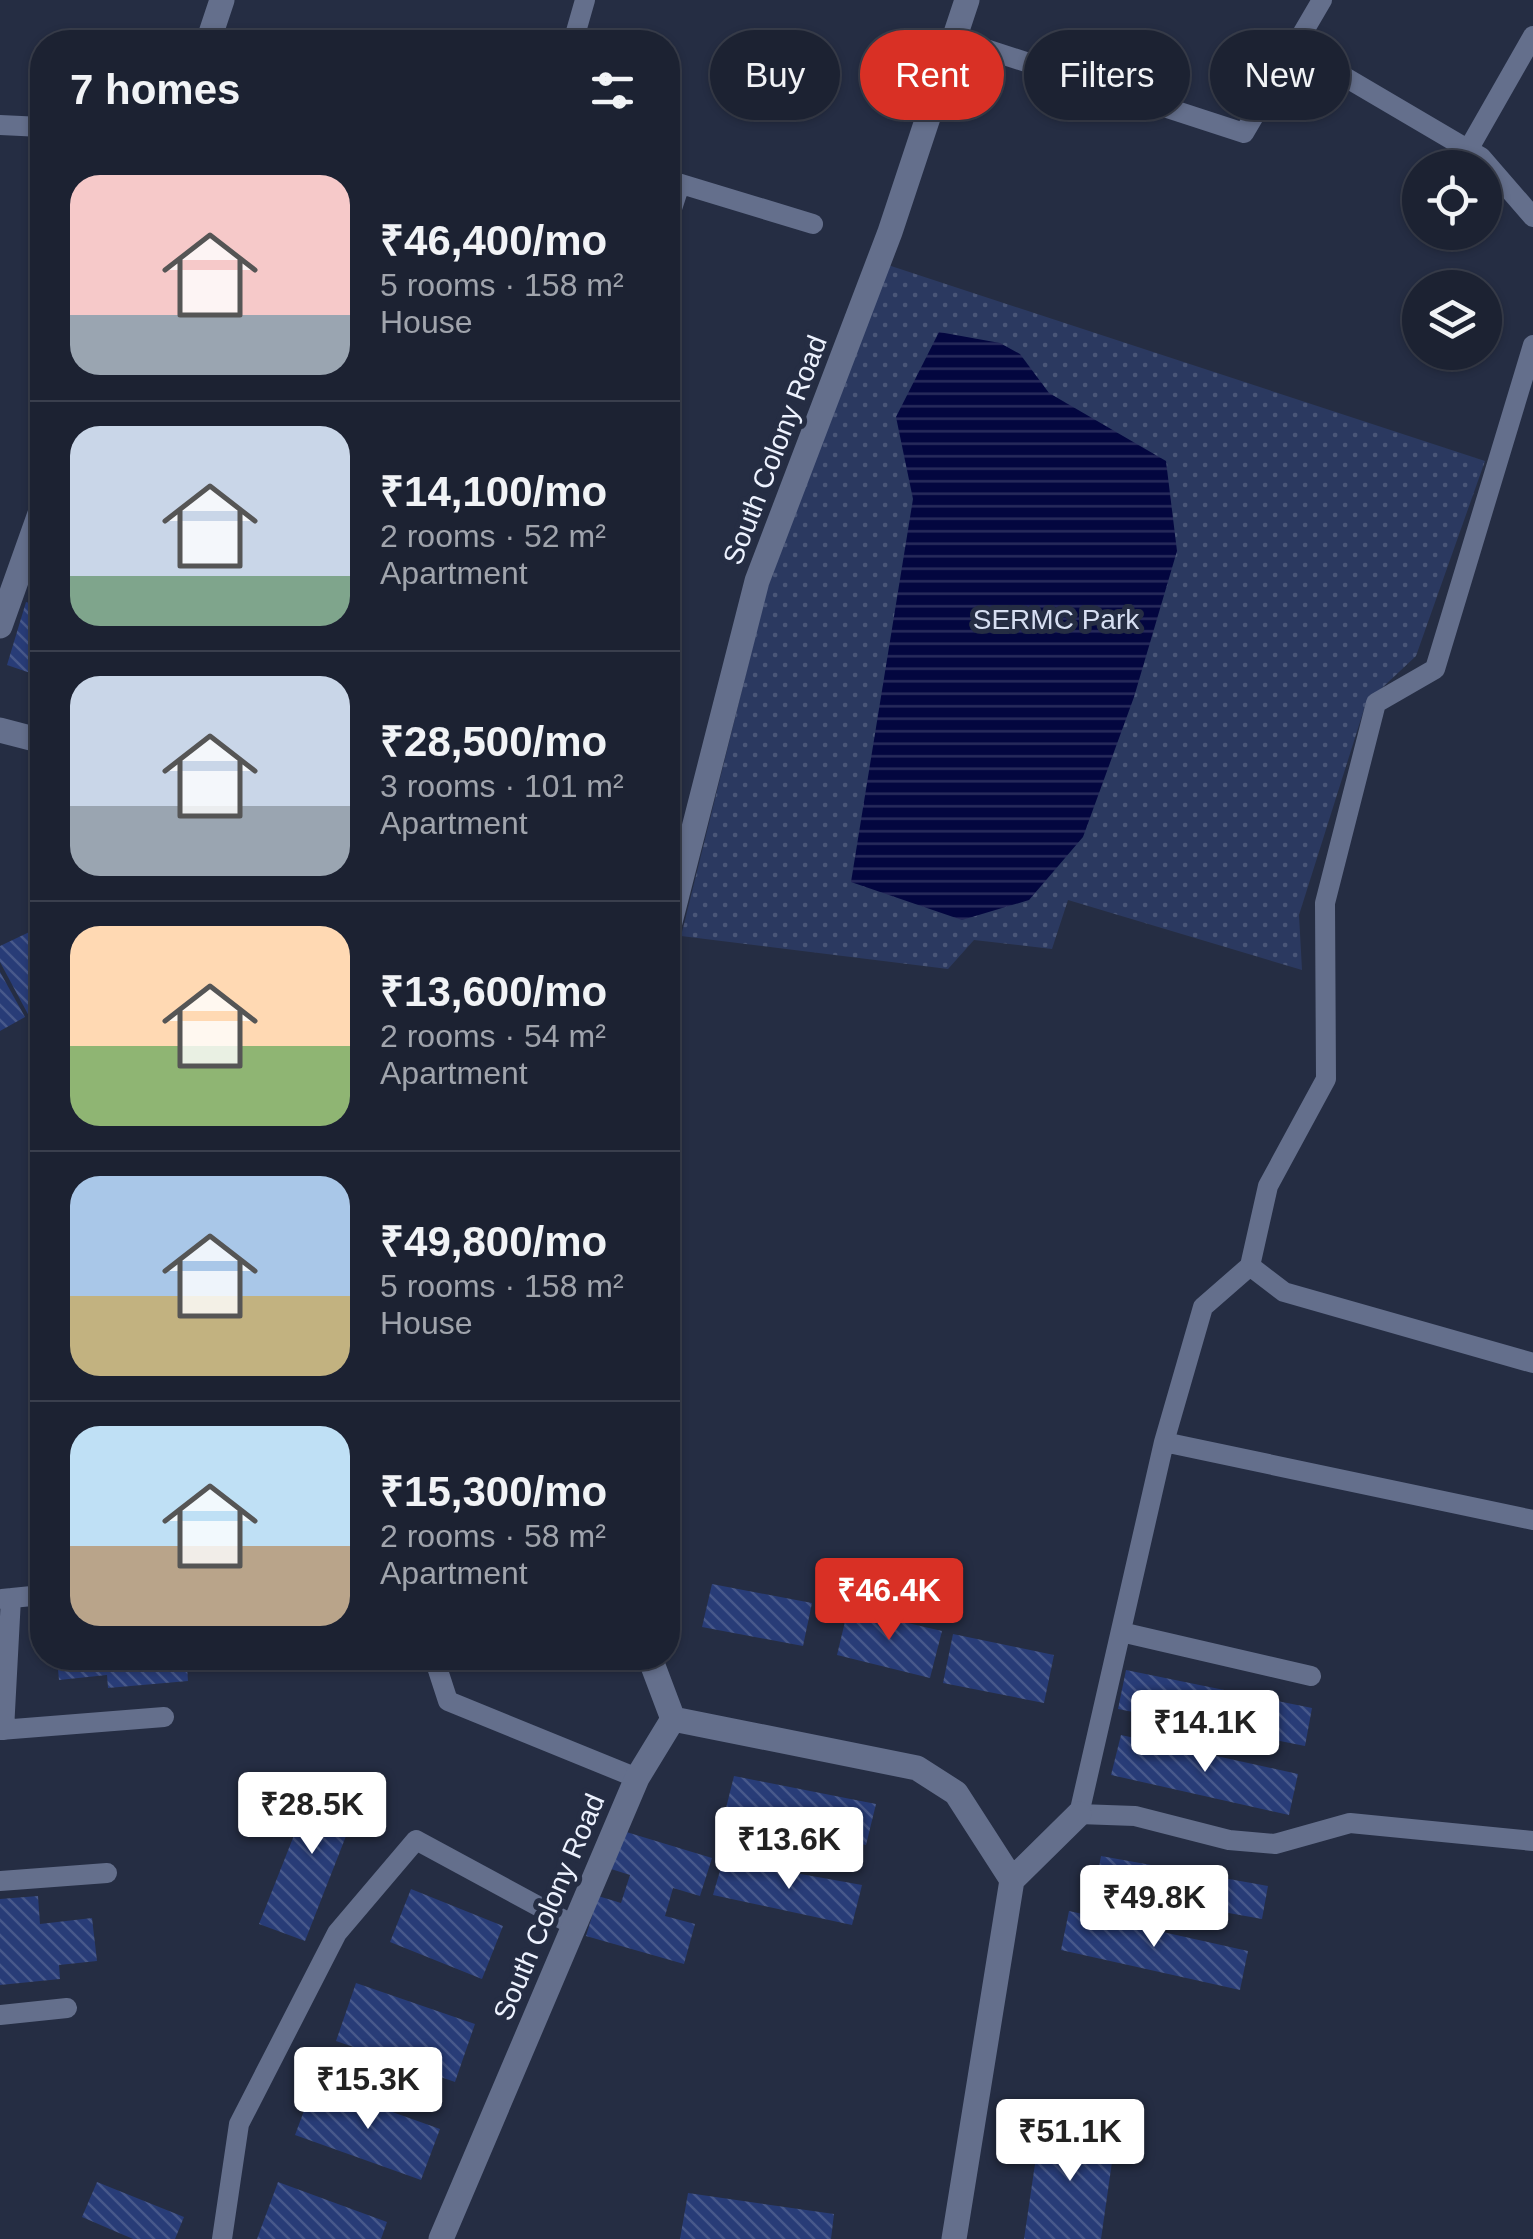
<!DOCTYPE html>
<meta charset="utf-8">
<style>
body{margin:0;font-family:Arial,sans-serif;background:#292f3e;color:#f1f3f6;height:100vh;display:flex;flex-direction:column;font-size:38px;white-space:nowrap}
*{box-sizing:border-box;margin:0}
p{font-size:32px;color:#a0a4ac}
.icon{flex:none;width:55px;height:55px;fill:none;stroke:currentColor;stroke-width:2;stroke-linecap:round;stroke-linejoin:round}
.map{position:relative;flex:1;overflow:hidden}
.drawer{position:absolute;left:30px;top:30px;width:650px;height:1640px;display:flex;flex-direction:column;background:#1c2232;border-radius:40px;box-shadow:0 2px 8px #0004,0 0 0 2px #3a3f4d}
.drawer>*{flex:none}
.top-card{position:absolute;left:710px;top:30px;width:672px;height:90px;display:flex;gap:20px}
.buttons{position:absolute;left:1402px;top:150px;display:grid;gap:20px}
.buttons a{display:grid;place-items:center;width:100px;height:100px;border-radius:50%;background:#1c2232;box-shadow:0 2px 8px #0004,0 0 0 2px #3a3f4d;font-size:50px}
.price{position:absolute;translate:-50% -85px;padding:0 22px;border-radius:10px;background:#fff;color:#222;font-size:32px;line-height:65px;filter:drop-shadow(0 2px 5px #0008)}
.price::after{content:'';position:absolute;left:50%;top:60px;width:30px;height:22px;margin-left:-15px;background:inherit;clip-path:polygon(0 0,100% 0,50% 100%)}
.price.selected{background:#d93025;color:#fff}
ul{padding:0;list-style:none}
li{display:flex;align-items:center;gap:30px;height:250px;padding:0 40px}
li+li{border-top:2px solid #3a3f4d}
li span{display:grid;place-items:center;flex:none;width:280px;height:200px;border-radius:30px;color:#555}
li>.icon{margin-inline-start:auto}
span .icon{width:120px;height:120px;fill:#fffc;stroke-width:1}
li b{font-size:42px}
h2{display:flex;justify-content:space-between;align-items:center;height:120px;padding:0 40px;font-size:42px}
.chip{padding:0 35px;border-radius:45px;background:#1c2232;box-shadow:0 2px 8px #0004,0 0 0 2px #3a3f4d;font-size:35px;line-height:90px}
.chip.selected{background:#d93025;color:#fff}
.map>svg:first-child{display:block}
.park{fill:url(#park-dots)}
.water{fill:url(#water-rules)}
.building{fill:url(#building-back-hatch)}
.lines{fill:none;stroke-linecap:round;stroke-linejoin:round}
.lane{stroke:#646f8c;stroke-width:20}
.street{stroke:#646f8c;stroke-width:25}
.labels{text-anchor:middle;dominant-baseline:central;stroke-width:10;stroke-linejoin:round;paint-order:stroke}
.street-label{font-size:28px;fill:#edf2fe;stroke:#252d43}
.park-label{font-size:28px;fill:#d7dff2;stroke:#252d43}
</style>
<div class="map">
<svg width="1533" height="2239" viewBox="0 0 1533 2239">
<defs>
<pattern id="park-dots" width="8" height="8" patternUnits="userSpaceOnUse" patternTransform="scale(2.5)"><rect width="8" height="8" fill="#2b3960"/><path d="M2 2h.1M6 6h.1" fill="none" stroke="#4a5678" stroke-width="1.8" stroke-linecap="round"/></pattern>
<pattern id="water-rules" width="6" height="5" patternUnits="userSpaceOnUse" patternTransform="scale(2.5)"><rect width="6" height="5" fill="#03063f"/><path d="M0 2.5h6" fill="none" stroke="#282b5c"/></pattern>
<pattern id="building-back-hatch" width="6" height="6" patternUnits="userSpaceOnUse" patternTransform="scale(2.5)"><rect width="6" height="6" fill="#283c77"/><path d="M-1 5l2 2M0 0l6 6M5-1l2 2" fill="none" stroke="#48598b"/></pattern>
</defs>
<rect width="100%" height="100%" fill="#252d43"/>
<path class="park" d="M888 265 1485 461 1416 656 1366 703 1299 915 1302 970 1068 900 1052 949 974 940 948 969 681 936 767 589Z"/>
<path class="water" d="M939 332 1000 343 1020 354 1049 393 1166 461 1177 551 1134 697 1083 837 1029 900 962 920 851 882 913 499 896 417Z"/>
<path class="building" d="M26 602 42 607V677L7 665Z
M42 926V1011L30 1018 0 962V946Z
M0 972 25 1017 0 1031Z
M712 1584 812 1603 803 1646 702 1627Z
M848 1609 942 1631 930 1678 837 1655Z
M953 1634 1054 1655 1044 1703 943 1683Z
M57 1658H224L225 1663 187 1667 188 1681 108 1688 107 1675 59 1680Z
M1126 1670 1312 1708 1305 1746 1118 1709Z
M1121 1735 1298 1774 1289 1815 1111 1775Z
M319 1772 364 1790 305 1941 259 1924Z
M734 1776 876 1804 866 1845 724 1816Z
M623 1831 712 1858 700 1896 673 1888 665 1916 695 1924 684 1964 586 1936 598 1896 621 1903 630 1875 611 1869Z
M1101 1856 1268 1886 1262 1919 1095 1889Z
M723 1860 862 1885 852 1925 713 1895Z
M411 1889 503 1926 482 1979 390 1942Z
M38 1896 40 1924 92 1918 97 1961 59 1965 60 1979 0 1985V1899Z
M1069 1911 1248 1951 1240 1990 1061 1950Z
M356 1983 475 2024 455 2082 336 2041Z
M314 2084 440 2129 421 2180 295 2135Z
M1041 2123 1116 2134 1101 2239H1024Z
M97 2182 184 2217 175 2239H133L82 2217Z
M278 2182 387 2222 381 2239H257Z
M688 2193 834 2214 831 2239H680Z"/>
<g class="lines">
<path class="lane" d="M955 39 1244 133 1322 0
M573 42 585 0
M1294 47 1481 157 1533 217
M0 125 42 127
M1468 150 1533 36
M668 180 813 224
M668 221 680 184
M1533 345 1435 669 1376 703 1325 903 1326 1079 1268 1186 1250 1266 1203 1307 1164 1442 1079 1814 1135 1816 1229 1840 1275 1844 1350 1823 1533 1841
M1250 1266 1284 1292 1533 1363
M1164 1442 1533 1520
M2 1599 42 1595
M1121 1632 1311 1676
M434 1658 448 1701 637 1778
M0 1730 164 1717
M4 1730 11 1598
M0 1881 107 1873
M0 2015 67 2008
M222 2239 239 2124 337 1933 416 1840 573 1925"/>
<path class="street" d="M208 42 222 0
M0 626 42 508
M0 730 42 741
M668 930 757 581 890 232 967 0
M673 1719 917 1768 956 1793 1012 1880
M441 2239 637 1778 673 1719 650 1658
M954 2239 1012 1880 1079 1814"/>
</g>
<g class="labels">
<g class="street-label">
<text transform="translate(775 450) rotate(-69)">South Colony Road</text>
<text transform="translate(549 1907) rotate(-67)">South Colony Road</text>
</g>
<g class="park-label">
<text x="1056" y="619">SERMC Park</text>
</g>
</g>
</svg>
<div class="buttons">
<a><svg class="icon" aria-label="locate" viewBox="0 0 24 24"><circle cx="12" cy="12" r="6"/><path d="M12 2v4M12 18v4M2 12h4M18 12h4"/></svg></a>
<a><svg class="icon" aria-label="layers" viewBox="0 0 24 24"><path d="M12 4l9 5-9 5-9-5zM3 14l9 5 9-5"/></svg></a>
</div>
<b class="price selected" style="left:889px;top:1643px">₹46.4K</b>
<b class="price" style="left:1205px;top:1775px">₹14.1K</b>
<b class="price" style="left:312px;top:1857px">₹28.5K</b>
<b class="price" style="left:789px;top:1892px">₹13.6K</b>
<b class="price" style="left:1154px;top:1950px">₹49.8K</b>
<b class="price" style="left:368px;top:2132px">₹15.3K</b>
<b class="price" style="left:1070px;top:2184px">₹51.1K</b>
<div class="top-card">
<a class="chip">Buy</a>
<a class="chip selected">Rent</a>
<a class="chip">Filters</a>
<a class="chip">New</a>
</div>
<section class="drawer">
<h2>7 homes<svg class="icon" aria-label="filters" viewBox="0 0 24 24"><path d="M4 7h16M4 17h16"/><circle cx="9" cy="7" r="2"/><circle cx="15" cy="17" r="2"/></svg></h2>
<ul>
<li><span style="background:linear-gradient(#f6c9c9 70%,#9aa5b1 0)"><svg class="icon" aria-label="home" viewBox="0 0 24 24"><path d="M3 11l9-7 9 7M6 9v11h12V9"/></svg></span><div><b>₹46,400/mo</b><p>5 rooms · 158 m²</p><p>House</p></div></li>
<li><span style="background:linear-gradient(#c9d6e8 75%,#7fa58c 0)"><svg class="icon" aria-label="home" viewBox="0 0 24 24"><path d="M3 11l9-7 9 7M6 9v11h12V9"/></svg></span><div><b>₹14,100/mo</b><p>2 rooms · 52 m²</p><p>Apartment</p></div></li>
<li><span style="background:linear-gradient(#c9d6e8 65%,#9aa5b1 0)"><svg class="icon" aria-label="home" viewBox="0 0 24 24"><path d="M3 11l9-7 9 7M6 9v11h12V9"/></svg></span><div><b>₹28,500/mo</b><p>3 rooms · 101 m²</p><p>Apartment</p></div></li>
<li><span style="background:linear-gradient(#ffd9b3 60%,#8fb573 0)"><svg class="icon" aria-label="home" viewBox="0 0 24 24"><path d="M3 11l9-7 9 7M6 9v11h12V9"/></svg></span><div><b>₹13,600/mo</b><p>2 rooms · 54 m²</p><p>Apartment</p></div></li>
<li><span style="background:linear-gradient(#a9c7e8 60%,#c2b280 0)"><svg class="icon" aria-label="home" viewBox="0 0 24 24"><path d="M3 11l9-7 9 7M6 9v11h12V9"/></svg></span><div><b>₹49,800/mo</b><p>5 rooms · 158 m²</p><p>House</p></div></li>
<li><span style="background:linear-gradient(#bfe0f5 60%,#b9a48a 0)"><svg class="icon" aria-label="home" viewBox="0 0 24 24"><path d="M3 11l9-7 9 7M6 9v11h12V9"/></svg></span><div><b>₹15,300/mo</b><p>2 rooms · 58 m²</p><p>Apartment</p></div></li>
</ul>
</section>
</div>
